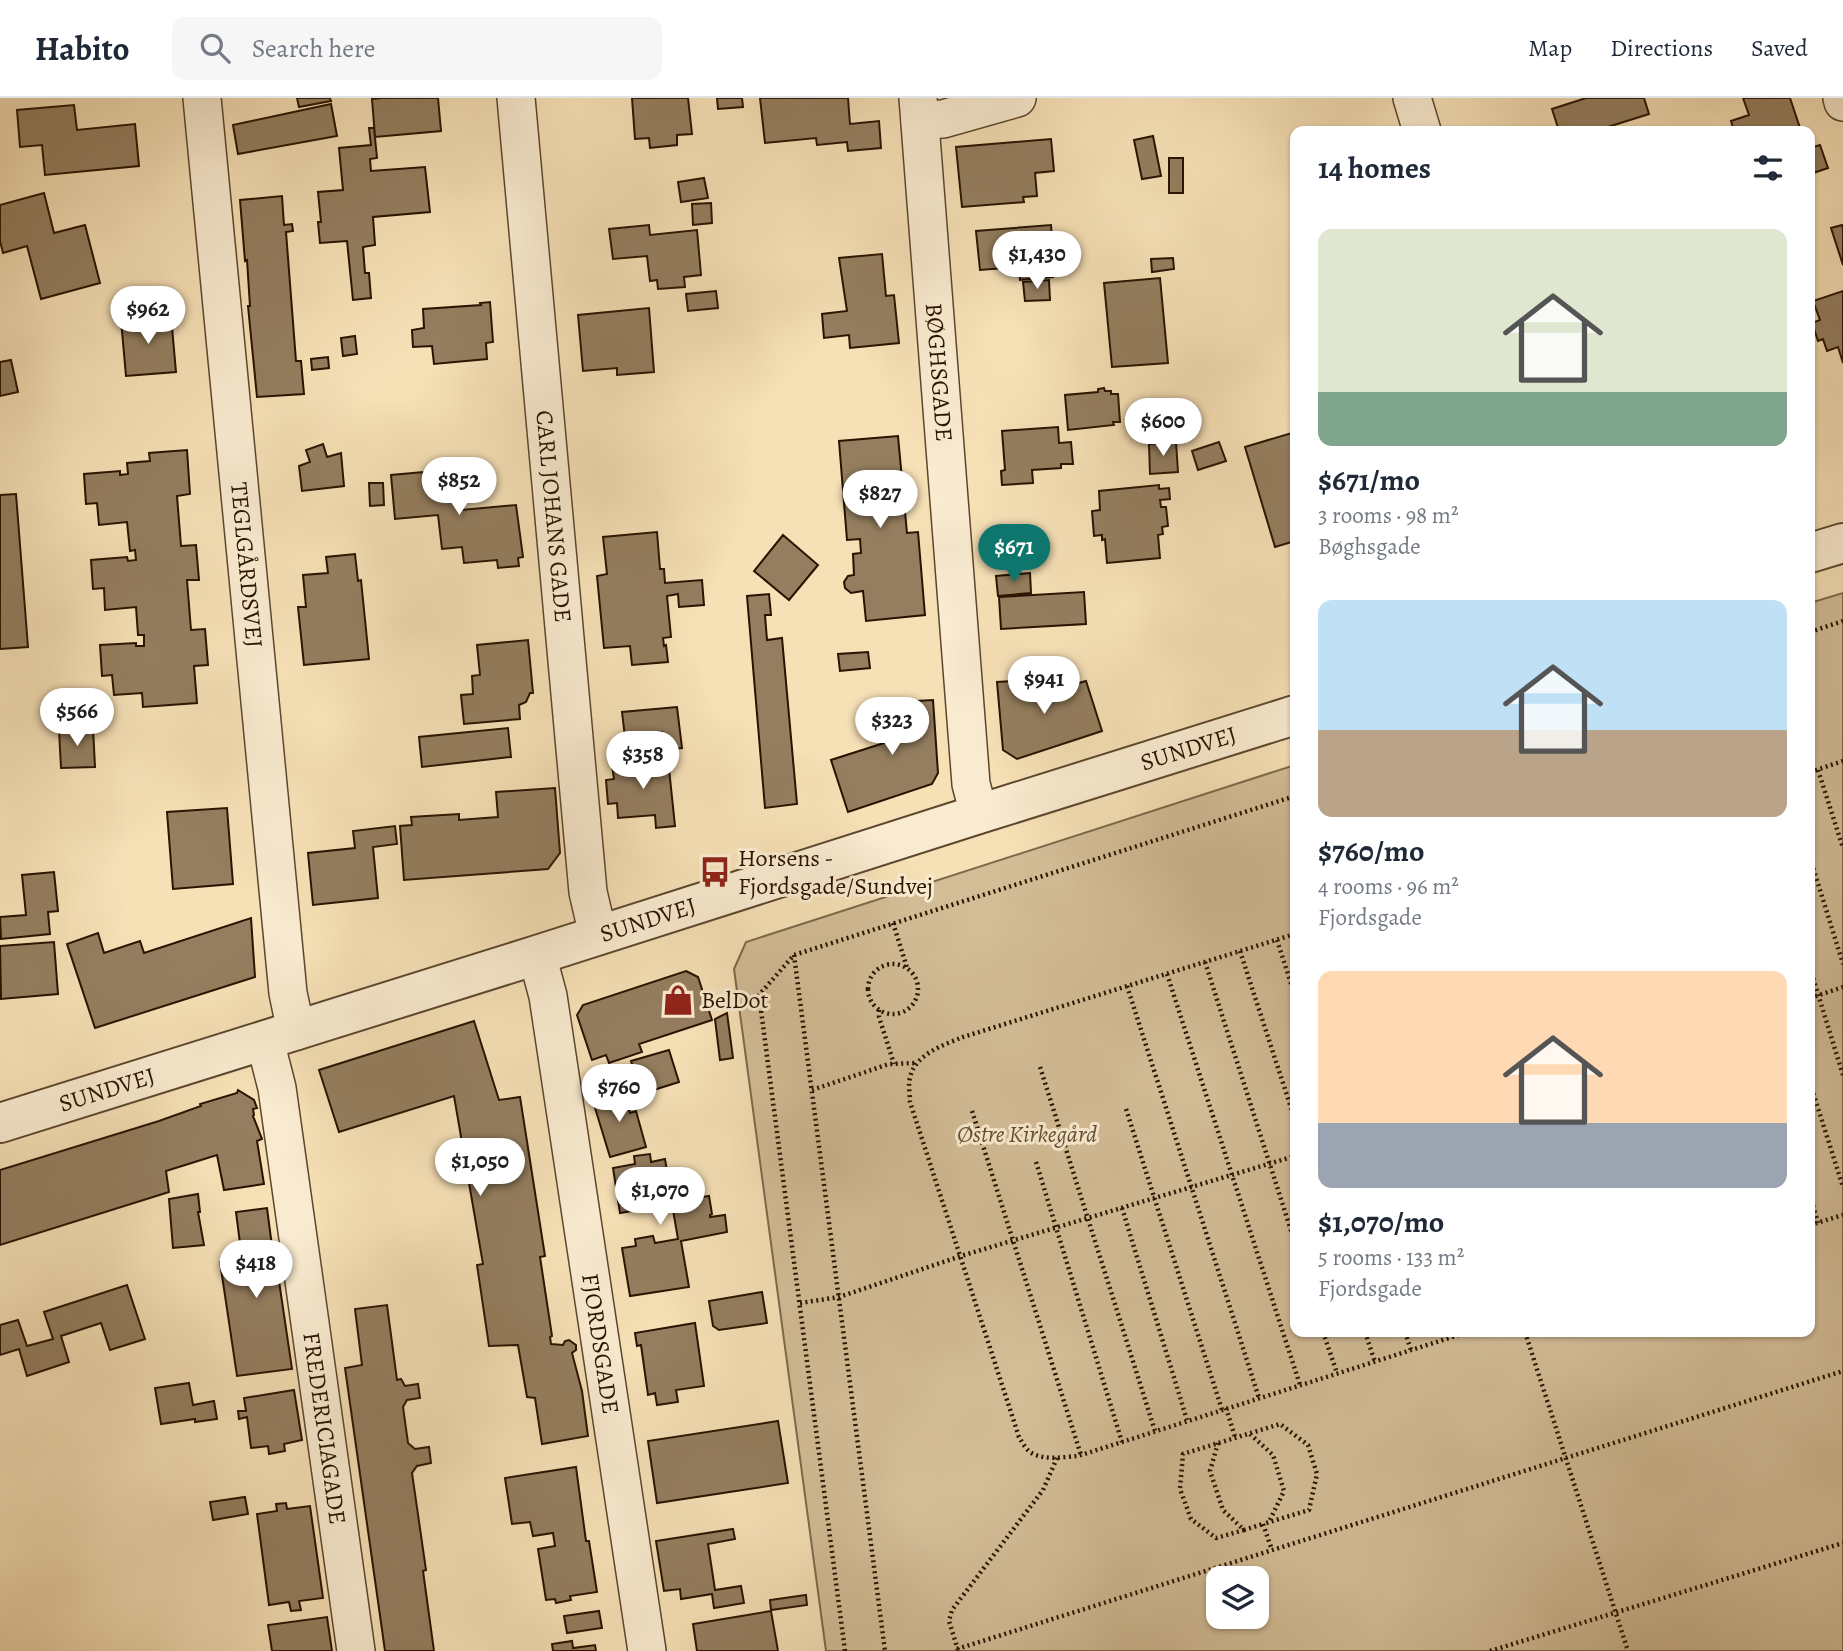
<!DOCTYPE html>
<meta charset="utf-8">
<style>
body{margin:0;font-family:Alegreya,serif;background:#f6f6f7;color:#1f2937;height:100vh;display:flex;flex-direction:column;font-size:26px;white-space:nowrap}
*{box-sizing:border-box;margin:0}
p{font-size:23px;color:#747a83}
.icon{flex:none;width:38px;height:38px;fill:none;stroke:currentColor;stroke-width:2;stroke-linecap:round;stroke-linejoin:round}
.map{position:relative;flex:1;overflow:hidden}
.drawer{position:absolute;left:1290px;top:28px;width:525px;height:1211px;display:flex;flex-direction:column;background:#fff;border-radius:14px;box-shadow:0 2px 5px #0004}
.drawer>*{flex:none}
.buttons{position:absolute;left:1206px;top:1468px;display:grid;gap:14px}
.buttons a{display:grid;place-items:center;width:63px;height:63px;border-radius:14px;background:#fff;box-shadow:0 2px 5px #0004;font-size:35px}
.price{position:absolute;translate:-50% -60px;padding:0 16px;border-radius:24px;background:#fff;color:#222;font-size:23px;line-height:46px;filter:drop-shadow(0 2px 4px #0008)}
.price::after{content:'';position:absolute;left:50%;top:42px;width:21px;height:16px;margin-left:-10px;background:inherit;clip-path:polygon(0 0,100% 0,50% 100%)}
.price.current{background:#0f766e;color:#fff}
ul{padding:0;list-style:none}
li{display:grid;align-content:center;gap:14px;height:371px;padding:0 28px}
li span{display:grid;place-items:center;height:217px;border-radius:14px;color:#555}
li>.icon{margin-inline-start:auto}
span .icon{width:126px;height:126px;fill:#fffc;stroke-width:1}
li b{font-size:30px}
h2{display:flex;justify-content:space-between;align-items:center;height:84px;padding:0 28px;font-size:30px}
header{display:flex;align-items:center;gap:42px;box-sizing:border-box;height:98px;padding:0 35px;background:#fff;border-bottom:2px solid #e0e1e3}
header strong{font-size:33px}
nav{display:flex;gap:38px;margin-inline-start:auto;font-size:24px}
.search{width:490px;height:63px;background:#f6f6f7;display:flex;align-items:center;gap:18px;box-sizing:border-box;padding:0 24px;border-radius:14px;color:#747a83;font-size:26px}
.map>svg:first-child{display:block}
.green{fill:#d3bd97;stroke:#7e684c;stroke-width:2;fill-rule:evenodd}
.building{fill:#947e5f;stroke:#291300;stroke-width:2}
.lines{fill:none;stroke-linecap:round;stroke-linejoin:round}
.minor-casing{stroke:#5c462e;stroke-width:40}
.tertiary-casing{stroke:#5c462e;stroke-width:42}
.path{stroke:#291300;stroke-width:4.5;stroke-dasharray:2 3.5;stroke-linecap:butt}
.minor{stroke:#f9ebd0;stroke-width:37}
.tertiary{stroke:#f9ebd0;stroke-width:38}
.labels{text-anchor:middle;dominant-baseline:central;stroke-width:6;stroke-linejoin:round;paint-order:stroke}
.street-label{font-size:24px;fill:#291300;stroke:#f9ebd0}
.poi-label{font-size:24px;fill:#291300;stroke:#f9ebd0;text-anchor:start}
.park-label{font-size:24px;font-style:italic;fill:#644e35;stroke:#f9ebd0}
</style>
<header>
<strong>Habito</strong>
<div class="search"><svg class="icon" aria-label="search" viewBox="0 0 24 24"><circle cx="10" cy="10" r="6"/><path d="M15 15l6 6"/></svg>Search here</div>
<nav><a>Map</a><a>Directions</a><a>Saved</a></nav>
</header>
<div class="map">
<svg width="1843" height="1553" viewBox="0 0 1843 1553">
<rect width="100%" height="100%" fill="#f6e0b6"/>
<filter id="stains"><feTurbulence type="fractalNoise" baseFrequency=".00286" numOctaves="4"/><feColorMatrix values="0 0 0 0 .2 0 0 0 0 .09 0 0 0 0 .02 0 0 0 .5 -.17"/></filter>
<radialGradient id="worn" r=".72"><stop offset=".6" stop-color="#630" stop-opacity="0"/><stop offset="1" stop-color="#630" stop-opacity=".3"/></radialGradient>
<path class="green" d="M1843 495V1553H826L734 871 746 844 1295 667V1234H1810V505ZM1218 1480H1256V1519H1218Z"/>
<path class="building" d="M297 0H330L331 3 299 9Z
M382 0H438L441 33 375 39 372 1Z
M632 0H688L692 36 677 37V47L650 50 649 40 635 41Z
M717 0H742L743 9 718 11Z
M760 0H848L850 26 879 23 881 50 848 53 847 44 817 47 816 40 765 45Z
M1586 0H1644L1649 16 1595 33H1557H1559L1552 11Z
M1743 0H1790L1801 33H1734L1731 23 1749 17Z
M331 6 337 38 238 56 233 27Z
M74 7 77 32 135 26 139 68 45 77 42 47 20 49 17 12Z
M369 30H374L377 60 370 61 371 73 425 69 430 114 373 119 375 147 363 149 365 175H369L371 200 353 202 347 143 320 145 318 124H321L318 94 343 92 339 50 371 47Z
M1153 38 1161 78 1142 81 1134 42Z
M1051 41 1054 73 1035 75 1037 98 1023 99 1024 104 962 109 956 49Z
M1820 47 1828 70 1810 76V50Z
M1169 60H1183V95H1169Z
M704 80 708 100 681 104 678 84Z
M44 95 54 135 85 127 100 185 41 201 27 148 3 155 0 143V107Z
M282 98 284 127 292 126 293 133 286 134 296 263H301L304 296 257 299 248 208H250L247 162 245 163 240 102Z
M711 105 712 125 693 127 692 106Z
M649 127 650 137 697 132 701 177 684 179 685 189 658 191 657 182 650 183 647 158 613 161 609 131Z
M1051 127 1054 166H1052L1053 179 1020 182 1019 169 980 172 976 133Z
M1842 127 1843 131V167L1831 130Z
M882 156 886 198 894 197 899 245 850 250 849 237 824 240 822 216 847 213 839 160Z
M1173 160 1174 171 1152 174 1151 161Z
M1160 180 1168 265 1112 269 1104 185Z
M1049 182 1050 202 1025 203 1023 184Z
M716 193 718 210 688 213 686 196Z
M1843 193V265L1838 249 1827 253 1823 241 1818 243 1812 225 1820 222 1813 203Z
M490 204 493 244 486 245 487 261 434 266 432 248 413 249 412 232 424 230 423 211 481 207 480 205Z
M649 210 654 274 617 277V270L583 273 578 217Z
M171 218 176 274 126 278 121 222Z
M355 238 357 256 343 258 341 240Z
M328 259 329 270 312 272 311 261Z
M11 262 18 294 0 298V264Z
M1104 290 1105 293H1111V296H1118L1120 324H1113L1114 327 1068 332 1065 297 1098 294V291Z
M1058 329 1059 345 1071 344 1073 366H1061V370L1032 372 1033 385 1002 387 1001 373 1005 372 1002 333Z
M1295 334V443L1275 449 1245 349Z
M898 338 907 435 918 434 925 517 866 523 863 493 851 495 845 490 844 484 848 478 854 477 853 456 861 455 860 441 847 442 839 343Z
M1176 344 1178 374 1150 376 1149 346Z
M1219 344 1226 363 1198 372 1192 353Z
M323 346 327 359 341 355 344 388 302 393 299 368 310 364 306 352Z
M187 352 190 396 177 398 181 448 196 447 199 482H187L191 532 205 531 208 567 194 568 197 605 143 609 142 595 114 597 112 577 102 578 100 547 136 545V548H144V537H138L136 509 105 512 104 490 93 491 91 462 127 459 128 463 136 462 135 452 130 453 127 424 99 427 97 405 86 406 84 376 120 373V377L128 376 127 365 150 363 149 355Z
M457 371 461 412 516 407 523 459 518 460 519 468 498 470 497 462 464 465 462 449 442 451 438 417 395 421 391 377Z
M369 385H383L384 407 370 408Z
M1159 387V391L1169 390 1170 401 1160 402 1161 409H1166L1168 428 1162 429 1163 436 1158 437 1160 460 1107 465 1105 441 1102 442V437L1094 438 1092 413 1100 412 1099 393Z
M16 396 28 549 0 551V397Z
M657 434 660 471H664L665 485 702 482 704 507 679 509 678 496 667 498 671 539 663 540 664 548 666 547 668 564 632 567 630 548 604 550 597 478 607 476 603 439Z
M783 437 818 467 789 502 754 473Z
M355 456 358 483 361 482 369 561 304 567 298 509H306L303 477 328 475 326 459Z
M1030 475 1031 495 998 498 996 478Z
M1084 494 1086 526 1001 531 999 499Z
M769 496 771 517H765L767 542 782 540 797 706 765 710 747 498Z
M528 542 533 595H530L526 604 519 607 520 621 464 626 461 597 473 596 472 578 480 577 477 547Z
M868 554 870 570 840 573 838 556Z
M1046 581 1049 593 1086 583 1102 633 1017 661 1003 652 997 584Z
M933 602 938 675 932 686 848 714 831 662 884 645 881 605Z
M677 609 682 650 664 652 662 634 625 639 622 614Z
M93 630 95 669 61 670 59 632Z
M508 630 511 659 422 669 419 639Z
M668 661 675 728 656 730 655 717 618 720 617 705 608 706 606 682 614 681 612 667Z
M555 690 560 755 548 771 404 782 400 728 412 727 411 719 459 716V722L498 719 496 694Z
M227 710 233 786 173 791 167 714Z
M395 728 397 746 373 749 378 800 313 807 308 755 355 750 353 733Z
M54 774 58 813 48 814 50 836 1 841 0 819 26 817 22 777Z
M251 820 255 879 95 930 67 846 98 835 104 855 140 843 144 855Z
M54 844 58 896 1 901 0 848Z
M686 873 698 879 712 922 639 946 642 954 609 965 606 957 592 962 577 917 583 907Z
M727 915 733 960 720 962 715 921Z
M474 923 499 1002 520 999 545 1158 540 1159 552 1238 550 1239 551 1246 563 1247 565 1243 569 1242 576 1247V1252L572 1255 582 1293 588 1338 542 1346 535 1300 527 1299 518 1247 489 1248 477 1167 483 1166 454 998 339 1034 319 972Z
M669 952 679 984 641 996 631 963Z
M623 991 630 1015 636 1013 646 1049 610 1059 592 1000Z
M238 992 254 1002 257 1010 253 1011 254 1017 253 1018 262 1041 257 1043 264 1086 224 1092 217 1057 166 1073 169 1094 0 1147V1072L159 1023 201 1008 200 1006 237 995Z
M650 1056 651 1064 665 1061 672 1104 709 1098 712 1116 710 1117V1119L725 1117 727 1134 681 1143 689 1189 630 1198 622 1150 636 1148 635 1141 653 1138 655 1145 678 1141 672 1106 620 1115 613 1070 635 1066 634 1058Z
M198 1096 200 1114H198L204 1147 173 1150 169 1101Z
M267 1110 273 1156H275L292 1271 237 1278 220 1164 242 1161 236 1114Z
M127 1187 145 1241 110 1252 101 1225 61 1238 69 1264 27 1278 19 1251 0 1257V1227L18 1222 27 1248 53 1241 44 1214Z
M762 1194 767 1225 719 1232 713 1228 709 1203Z
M387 1207 397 1282 401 1281 405 1288 418 1286 420 1300 407 1302 403 1309 408 1345 415 1351 429 1349 431 1365 417 1368 412 1375 426 1472 423 1473 434 1553H385L345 1270 362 1267 355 1211Z
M695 1225 704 1288 676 1292 678 1304 657 1307 655 1295 648 1297 641 1247 637 1248 635 1235Z
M189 1285 193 1307 214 1303 217 1321 195 1324V1321L161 1326 155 1290Z
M294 1292 302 1342 284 1346 285 1353 269 1356 268 1348 251 1350 247 1319 239 1321 238 1313H246L244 1300Z
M778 1323 788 1385 657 1405 648 1343Z
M576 1369 586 1443H589L597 1494 570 1498 571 1502 556 1505 555 1501 546 1502 538 1451 555 1448 553 1435 533 1438 530 1424 512 1426 505 1380Z
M245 1399 248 1416 213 1422 210 1404Z
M286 1405 287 1411 310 1408 323 1500 299 1503 301 1512 291 1513 289 1504 269 1507 257 1416 277 1413 276 1406Z
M733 1431 735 1441 708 1446 715 1492 741 1488 744 1505 714 1510 712 1496 681 1501 680 1491 664 1493 656 1443Z
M806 1497 807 1507 771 1512 770 1502Z
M599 1513 602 1530 567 1535 564 1518Z
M771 1513 778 1553H697L693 1526Z
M327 1519 332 1553H272L268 1527Z
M572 1543 573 1550 595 1547 596 1553H553L552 1546Z"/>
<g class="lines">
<defs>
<g id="minor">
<path id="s1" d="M202 0 288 895 296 933"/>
<path id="s2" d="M516 0 588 794 598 837"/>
<path id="s3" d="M918 0 971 686 979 716"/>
<path d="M1412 0 1422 33"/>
<path d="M1842 0 1843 4"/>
<path d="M920 22 943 21 1017 0"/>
<path id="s4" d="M537 857 548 898 647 1553"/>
<path id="s5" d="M265 943 277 990 356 1553"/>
</g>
<g id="tertiary">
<path d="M1810 455 1843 445"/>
<path id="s6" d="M0 1025 537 857 979 716 1295 617"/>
</g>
</defs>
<use href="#minor" class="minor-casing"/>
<use href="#tertiary" class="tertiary-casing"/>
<path class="path" d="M1810 534 1843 523
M1818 672 1843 750
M1810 674 1843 663
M1810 760 1843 866
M893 825 907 870
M1295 836 963 939C943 947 914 957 910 980 908 987 910 997 910 1004L1019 1339C1022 1344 1025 1350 1030 1354 1043 1363 1063 1359 1078 1358L1468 1234
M1277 842 1295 898
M1240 853 1295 1022
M794 857 885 1553
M1205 864 1295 1145
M868 891a25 25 0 1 1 50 0a25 25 0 1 1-50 0Z
M1810 870 1843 977
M1167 876 1300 1287
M1127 888 1259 1300
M1810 900 1843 889
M879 912V919L894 966
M1040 969 1155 1333
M1810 985 1843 1089
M812 992 889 966 916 965
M1126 1011 1222 1312
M972 1013 1081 1357
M1036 1064 1122 1344
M1810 1097 1818 1125
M1122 1110 1187 1322
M1810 1127 1843 1117
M800 1205 839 1199 961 1158 1295 1058
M1323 1234 1337 1275
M1365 1234 1375 1264
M1405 1234 1411 1252
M1525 1234 1628 1553
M1226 1310 1235 1339
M1250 1336 1273 1357 1284 1393 1269 1424
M1218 1345 1210 1373 1223 1412 1244 1432 1263 1426
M1244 1432 1216 1440 1191 1421 1180 1391 1183 1356 1280 1326 1308 1347 1317 1376 1309 1412 1263 1426 1272 1452
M957 1551 1843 1273
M958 1552 949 1523 952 1512 1043 1392 1057 1360
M845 1553 759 897 794 857 1295 698
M1490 1553 1843 1445"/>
<use href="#minor" class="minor"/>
<use href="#tertiary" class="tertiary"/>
</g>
<defs>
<symbol id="bus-bare" viewBox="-9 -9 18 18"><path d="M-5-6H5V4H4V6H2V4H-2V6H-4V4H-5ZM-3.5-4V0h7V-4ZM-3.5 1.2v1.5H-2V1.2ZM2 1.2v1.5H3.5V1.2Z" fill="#8f2418" stroke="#f9ebd0" stroke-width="2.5" paint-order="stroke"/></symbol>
<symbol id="shop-bare" viewBox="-9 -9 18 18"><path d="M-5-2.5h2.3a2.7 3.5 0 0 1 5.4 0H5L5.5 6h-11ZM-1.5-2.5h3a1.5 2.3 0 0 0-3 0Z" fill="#8f2418" stroke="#f9ebd0" stroke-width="2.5" paint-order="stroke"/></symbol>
</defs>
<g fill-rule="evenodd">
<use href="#bus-bare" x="693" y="752" width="44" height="44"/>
<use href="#shop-bare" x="656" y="880" width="44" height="44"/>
</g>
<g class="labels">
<g class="street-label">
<text stroke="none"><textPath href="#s3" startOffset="275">BØGHSGADE</textPath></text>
<text stroke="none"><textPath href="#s2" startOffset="420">CARL JOHANS GADE</textPath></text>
<text stroke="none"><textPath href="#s1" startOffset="469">TEGLGÅRDSVEJ</textPath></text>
<text stroke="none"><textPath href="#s6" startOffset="1246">SUNDVEJ</textPath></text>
<text stroke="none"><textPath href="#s6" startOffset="679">SUNDVEJ</textPath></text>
<text stroke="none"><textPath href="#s6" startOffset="112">SUNDVEJ</textPath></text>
<text stroke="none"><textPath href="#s4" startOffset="394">FJORDSGADE</textPath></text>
<text stroke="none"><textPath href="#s5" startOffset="392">FREDERICIAGADE</textPath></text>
</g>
<g class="poi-label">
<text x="738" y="760">Horsens -<tspan x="738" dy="28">Fjordsgade/Sundvej</tspan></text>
<text x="701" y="902">BelDot</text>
</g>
<g class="park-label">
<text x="1027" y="1036">Østre Kirkegård</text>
</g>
</g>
<rect width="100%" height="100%" filter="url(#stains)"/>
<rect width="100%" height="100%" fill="url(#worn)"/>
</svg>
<div class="buttons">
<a><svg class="icon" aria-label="layers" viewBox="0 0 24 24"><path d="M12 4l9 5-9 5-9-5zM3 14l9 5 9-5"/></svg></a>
</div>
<b class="price" style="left:1037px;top:193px">$1,430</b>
<b class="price" style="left:148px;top:248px">$962</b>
<b class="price" style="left:1163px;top:360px">$600</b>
<b class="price" style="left:459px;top:419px">$852</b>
<b class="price" style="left:880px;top:432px">$827</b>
<b class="price current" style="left:1014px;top:486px">$671</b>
<b class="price" style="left:1044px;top:618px">$941</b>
<b class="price" style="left:77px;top:650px">$566</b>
<b class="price" style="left:892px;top:659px">$323</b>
<b class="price" style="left:643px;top:693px">$358</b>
<b class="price" style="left:619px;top:1026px">$760</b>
<b class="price" style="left:480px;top:1100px">$1,050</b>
<b class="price" style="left:660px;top:1129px">$1,070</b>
<b class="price" style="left:256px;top:1202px">$418</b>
<section class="drawer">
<h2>14 homes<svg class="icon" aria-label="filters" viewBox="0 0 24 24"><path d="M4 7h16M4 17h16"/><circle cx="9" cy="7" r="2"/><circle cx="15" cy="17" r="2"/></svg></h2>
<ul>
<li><span style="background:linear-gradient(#dfe7d0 75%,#7fa58c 0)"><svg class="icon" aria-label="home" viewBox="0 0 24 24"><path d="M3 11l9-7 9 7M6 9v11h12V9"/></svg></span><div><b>$671/mo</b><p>3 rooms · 98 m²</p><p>Bøghsgade</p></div></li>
<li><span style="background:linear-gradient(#bfe0f5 60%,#b9a48a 0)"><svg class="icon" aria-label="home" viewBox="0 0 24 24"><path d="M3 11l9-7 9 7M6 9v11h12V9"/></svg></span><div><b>$760/mo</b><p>4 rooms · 96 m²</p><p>Fjordsgade</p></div></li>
<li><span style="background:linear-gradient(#ffd9b3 70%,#9aa5b1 0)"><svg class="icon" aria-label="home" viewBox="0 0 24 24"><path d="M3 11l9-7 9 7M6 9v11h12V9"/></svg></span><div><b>$1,070/mo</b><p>5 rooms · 133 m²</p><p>Fjordsgade</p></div></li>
</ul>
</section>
</div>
